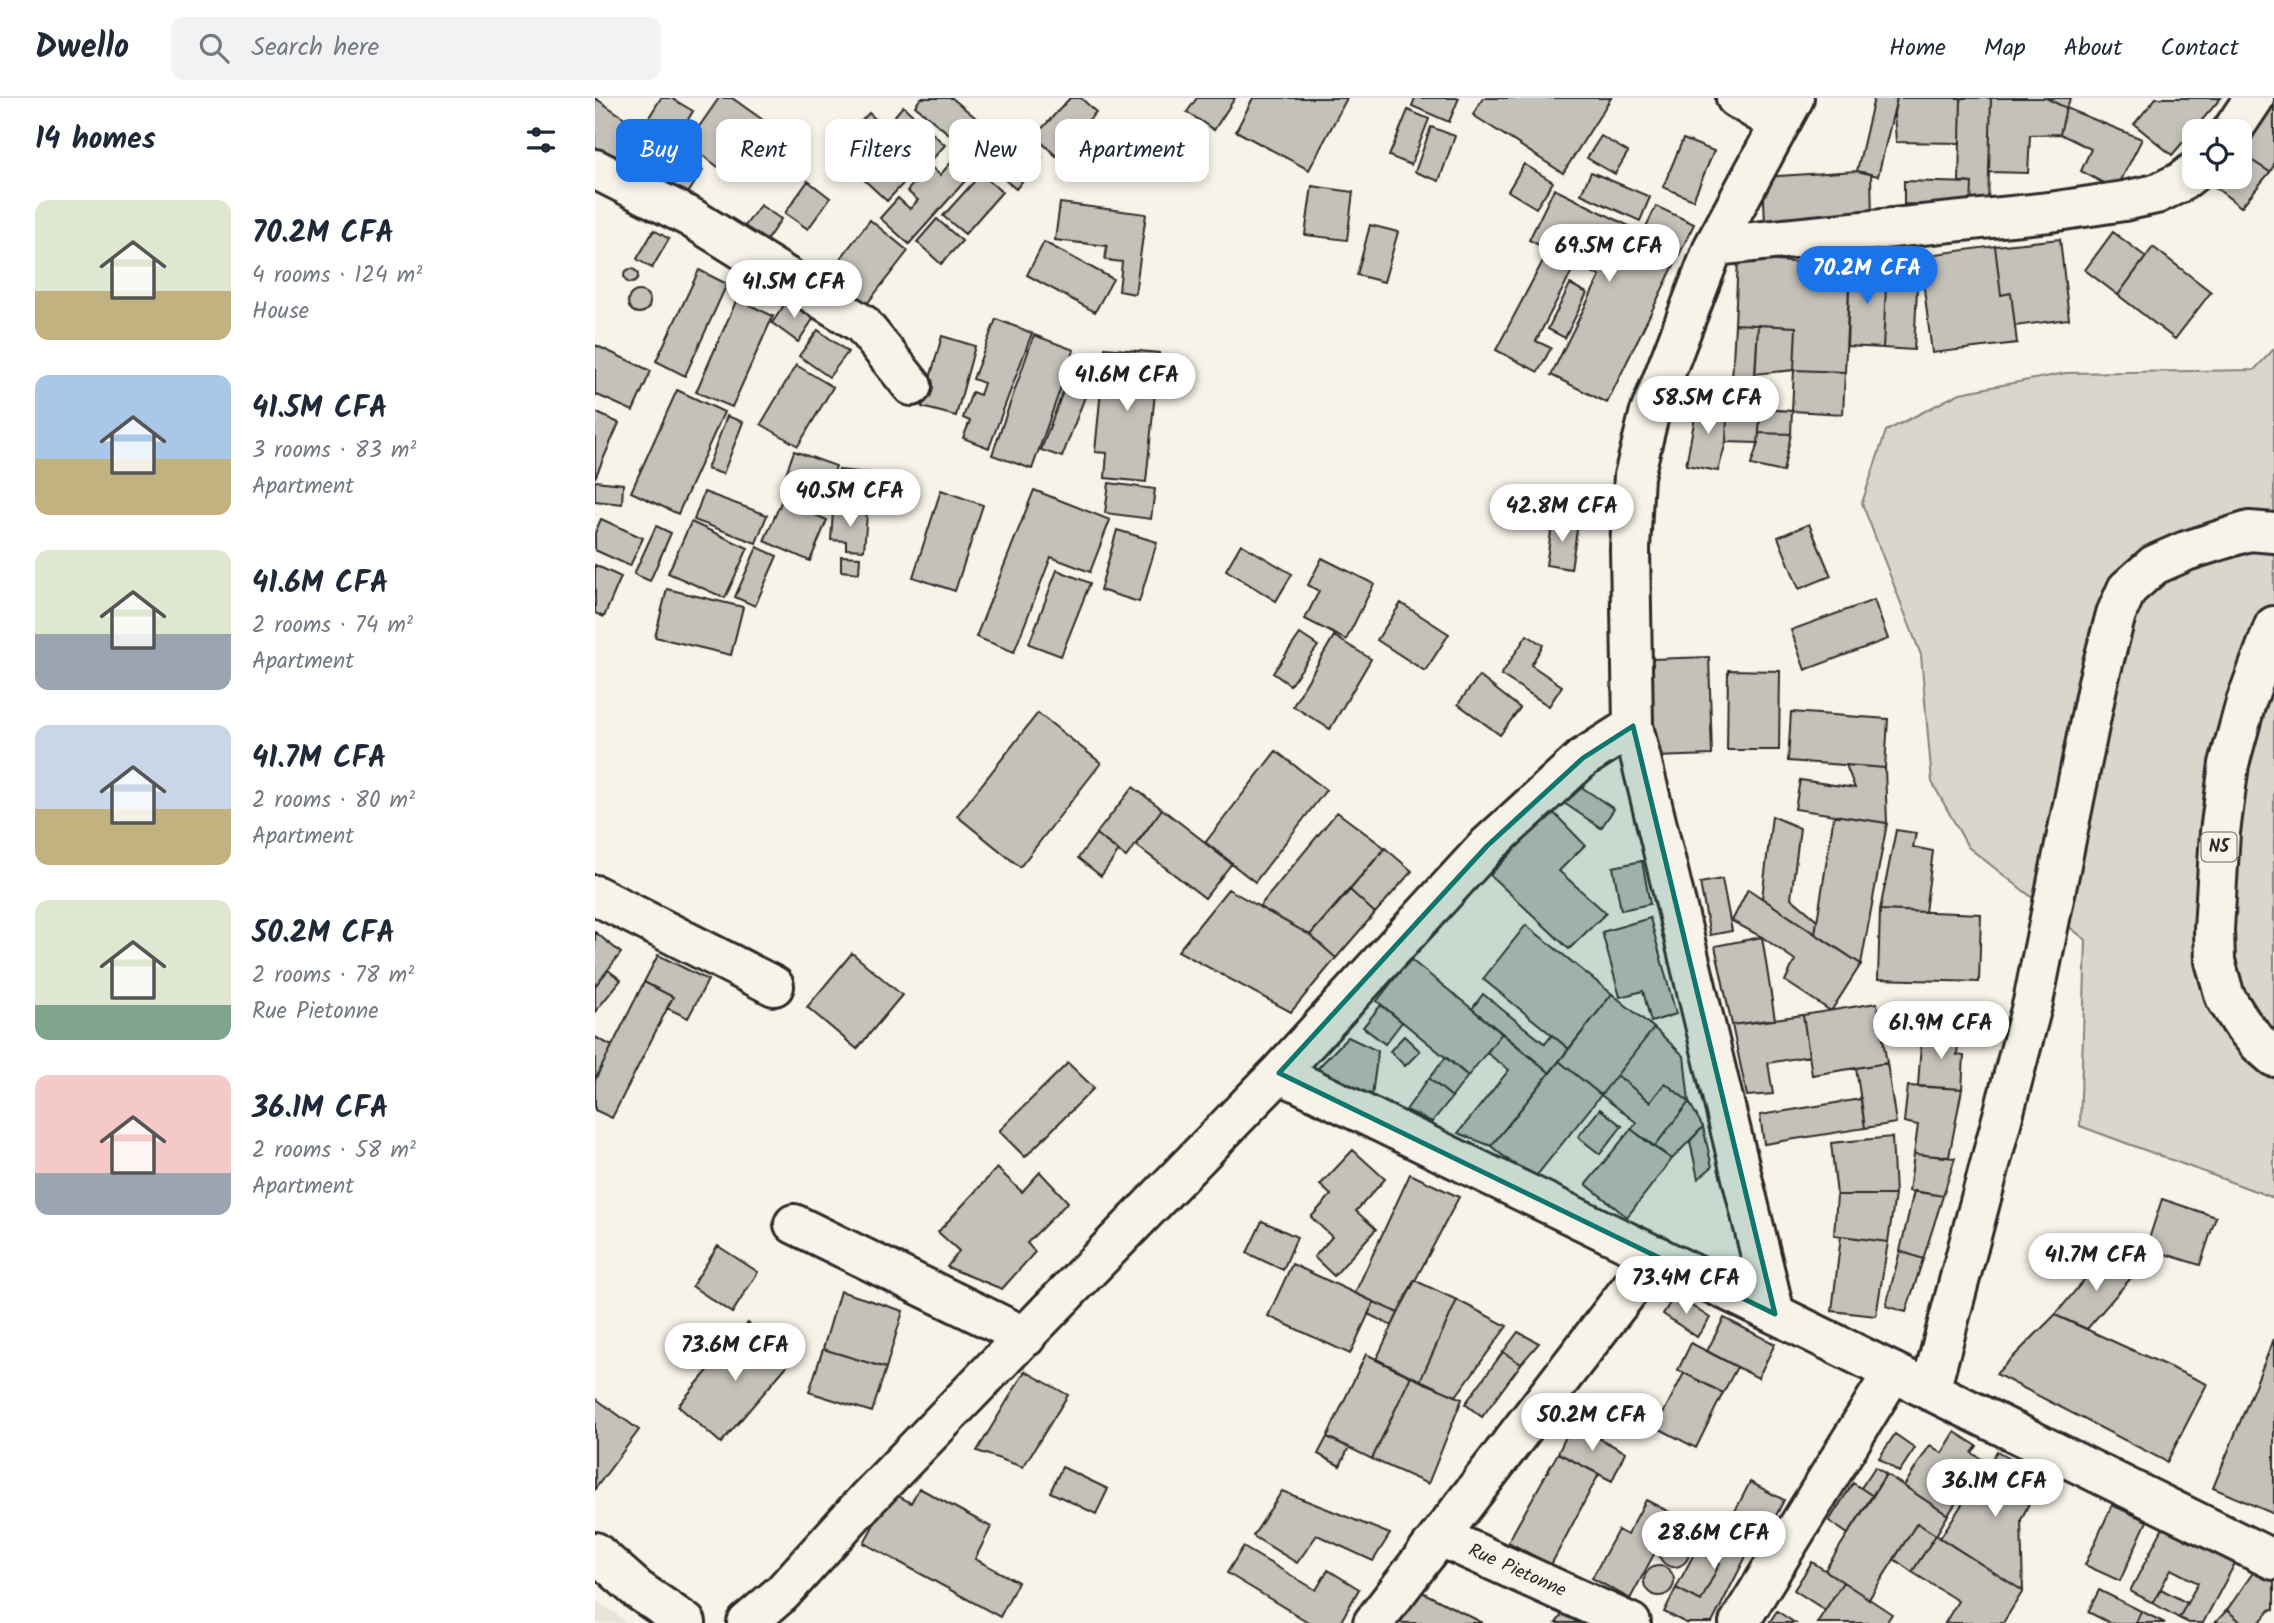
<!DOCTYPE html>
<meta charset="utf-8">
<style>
body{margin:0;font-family:Kalam,sans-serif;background:#f2f2f3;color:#1f2937;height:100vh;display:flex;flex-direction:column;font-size:26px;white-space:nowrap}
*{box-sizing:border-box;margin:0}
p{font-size:23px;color:#747a83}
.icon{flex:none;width:38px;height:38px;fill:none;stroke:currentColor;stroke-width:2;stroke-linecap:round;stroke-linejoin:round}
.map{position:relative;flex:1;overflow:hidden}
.details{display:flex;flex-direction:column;background:#fff;width:595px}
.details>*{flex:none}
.hud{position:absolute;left:21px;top:21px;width:665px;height:63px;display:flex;gap:14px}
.buttons{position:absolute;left:1587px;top:21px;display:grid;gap:14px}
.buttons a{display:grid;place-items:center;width:70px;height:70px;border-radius:14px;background:#fff;box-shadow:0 4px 10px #0003;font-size:35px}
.price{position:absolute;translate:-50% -60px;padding:0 16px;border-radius:24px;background:#fff;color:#222;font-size:23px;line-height:46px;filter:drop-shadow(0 2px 4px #0008)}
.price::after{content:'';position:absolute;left:50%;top:42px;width:21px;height:16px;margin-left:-10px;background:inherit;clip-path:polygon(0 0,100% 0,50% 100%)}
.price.on{background:#1a73e8;color:#fff}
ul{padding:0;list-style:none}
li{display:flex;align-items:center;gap:21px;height:175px;padding:0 35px}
li span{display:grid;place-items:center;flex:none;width:196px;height:140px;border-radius:14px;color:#555}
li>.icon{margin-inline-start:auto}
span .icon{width:84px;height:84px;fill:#fffc;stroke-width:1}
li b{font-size:30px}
h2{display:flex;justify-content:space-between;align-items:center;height:84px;padding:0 35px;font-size:30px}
.chip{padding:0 24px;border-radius:14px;background:#fff;box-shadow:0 4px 10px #0003;font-size:24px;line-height:63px}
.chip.on{background:#1a73e8;color:#fff}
header{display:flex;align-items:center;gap:42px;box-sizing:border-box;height:98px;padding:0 35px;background:#fff;border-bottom:2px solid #e0e1e3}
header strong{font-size:33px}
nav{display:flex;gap:38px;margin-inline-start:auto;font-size:24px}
.search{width:490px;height:63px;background:#f2f2f3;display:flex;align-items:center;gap:18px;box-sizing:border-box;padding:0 24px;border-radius:14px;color:#747a83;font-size:26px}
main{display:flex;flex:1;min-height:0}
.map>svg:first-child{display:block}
.built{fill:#e8e4da}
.green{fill:#dad6cc;stroke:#82807c;stroke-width:2}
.building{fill:#c4c1b9;stroke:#2b2b2b;stroke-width:2}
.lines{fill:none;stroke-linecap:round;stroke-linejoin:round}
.minor-casing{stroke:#2b2b2b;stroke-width:44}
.primary-casing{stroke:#2b2b2b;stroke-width:44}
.minor{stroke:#f7f3e8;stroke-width:38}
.primary{stroke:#f7f3e8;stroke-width:38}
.marked{fill:#0f766e;fill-opacity:0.2;stroke:#0f766e;stroke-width:5;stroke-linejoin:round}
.labels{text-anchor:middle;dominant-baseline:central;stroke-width:6;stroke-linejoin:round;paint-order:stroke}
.shield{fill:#f7f3e8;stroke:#686764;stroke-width:2}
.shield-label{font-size:18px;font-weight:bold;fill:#2b2b2b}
.street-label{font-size:19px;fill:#2b2b2b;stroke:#f7f3e8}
</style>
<header>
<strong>Dwello</strong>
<div class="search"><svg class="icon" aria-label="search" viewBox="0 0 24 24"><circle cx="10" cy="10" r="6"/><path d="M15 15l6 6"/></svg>Search here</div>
<nav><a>Home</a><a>Map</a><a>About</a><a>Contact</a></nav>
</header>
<main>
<section class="details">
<h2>14 homes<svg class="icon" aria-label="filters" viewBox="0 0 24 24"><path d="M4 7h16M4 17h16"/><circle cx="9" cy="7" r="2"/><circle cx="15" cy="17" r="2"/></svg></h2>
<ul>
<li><span style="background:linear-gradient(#dfe7d0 65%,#c2b280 0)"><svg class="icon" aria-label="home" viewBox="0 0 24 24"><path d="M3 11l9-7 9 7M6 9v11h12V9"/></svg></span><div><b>70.2M CFA</b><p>4 rooms · 124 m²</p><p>House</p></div></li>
<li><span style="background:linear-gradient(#a9c7e8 60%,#c2b280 0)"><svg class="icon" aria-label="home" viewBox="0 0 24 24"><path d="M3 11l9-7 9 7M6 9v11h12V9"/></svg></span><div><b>41.5M CFA</b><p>3 rooms · 83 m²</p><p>Apartment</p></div></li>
<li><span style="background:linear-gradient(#dfe7d0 60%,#9aa5b1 0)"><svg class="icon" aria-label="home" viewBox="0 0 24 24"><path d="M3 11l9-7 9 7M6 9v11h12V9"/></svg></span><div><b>41.6M CFA</b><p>2 rooms · 74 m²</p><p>Apartment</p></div></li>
<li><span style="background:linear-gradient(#c9d6e8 60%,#c2b280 0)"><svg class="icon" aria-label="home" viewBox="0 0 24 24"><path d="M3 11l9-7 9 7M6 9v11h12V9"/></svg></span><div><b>41.7M CFA</b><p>2 rooms · 80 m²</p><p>Apartment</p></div></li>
<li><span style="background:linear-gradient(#dfe7d0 75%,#7fa58c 0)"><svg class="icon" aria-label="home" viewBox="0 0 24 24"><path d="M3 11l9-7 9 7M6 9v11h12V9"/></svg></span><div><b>50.2M CFA</b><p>2 rooms · 78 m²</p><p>Rue Pietonne</p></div></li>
<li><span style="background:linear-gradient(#f6c9c9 70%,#9aa5b1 0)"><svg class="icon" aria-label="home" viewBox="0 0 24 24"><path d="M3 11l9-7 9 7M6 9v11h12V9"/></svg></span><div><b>36.1M CFA</b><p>2 rooms · 58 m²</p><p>Apartment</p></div></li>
</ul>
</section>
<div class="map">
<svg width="1679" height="1525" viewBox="0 0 1679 1525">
<rect width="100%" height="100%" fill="#f7f3e8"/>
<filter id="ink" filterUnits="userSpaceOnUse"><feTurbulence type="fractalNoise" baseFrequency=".0143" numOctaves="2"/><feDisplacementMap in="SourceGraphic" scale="14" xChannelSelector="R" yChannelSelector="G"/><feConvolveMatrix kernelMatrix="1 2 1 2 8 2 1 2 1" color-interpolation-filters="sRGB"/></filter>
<g filter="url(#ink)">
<path class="built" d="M0 1502 20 1515 31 1525H0Z"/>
<path class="green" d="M1679 251V1100L1485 1028 1491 842 1373 749 1337 684 1326 557 1267 405 1291 333 1365 295 1471 275 1659 272Z"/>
<path class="building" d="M0 0 65 44 40 80 0 52Z
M66 0H76L98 13 78 47 48 29Z
M124 0H137L175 27 137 79 92 46Z
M326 0H357L416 49 423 40 447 59 421 91 320 8Z
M475 0H486L501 14 461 58 440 38Z
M602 0H640L619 32 592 14Z
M658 0H752L714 72 641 33Z
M820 0H864L854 24 817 8Z
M888 0H1016L968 75 878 17Z
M1279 0H1302L1283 78 1262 73Z
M1302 0H1366L1365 45 1301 44 1299 15Z
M1366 0H1396L1393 109 1376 108 1377 85 1364 84Z
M1396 0H1451L1471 10 1465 36 1435 37 1433 75 1394 74Z
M1451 0H1476L1471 10Z
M1561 0H1626L1577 57 1539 26Z
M1676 0H1679V67L1675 74 1645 55V49Z
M308 8 350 47 335 64 293 26Z
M1471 10 1547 41 1521 92 1486 73 1496 51 1465 36Z
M813 12 834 21 816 67 794 58Z
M274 15 327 65 292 103 238 53Z
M836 29 860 38 844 83 820 74Z
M1006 38 1033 54 1020 76 992 60Z
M1088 41 1119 53 1098 102 1068 89Z
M70 47 108 72 86 106 48 81Z
M1645 55 1675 74 1646 109 1616 86 1621 79H1645Z
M361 59 378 74 314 146 285 120 303 100 315 111 323 102 312 93 334 67 345 77Z
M929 66 958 84 941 110 913 93Z
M1262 73 1276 76 1277 121 1170 125 1168 79Z
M996 74 1055 99 1045 123 986 96Z
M386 76 407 94 370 136 348 118Z
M213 83 235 100 213 131 190 115Z
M1309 83 1377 85 1376 108 1309 106Z
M717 88 758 94 752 142 710 137Z
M959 91 1048 135 1061 108 1099 126 1012 305 956 277 1005 178 934 142Z
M465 105 551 116 540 196 524 193 527 164 510 162 512 148 460 142Z
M165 107 186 121 164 153 143 138Z
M342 121 367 143 346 166 322 144Z
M275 122 313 153 264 216 226 186Z
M775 127 803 134 789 184 762 177Z
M59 132 74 141 57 170 42 161Z
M1518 134 1551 159 1523 197 1490 172Z
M1465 141 1474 221 1420 228 1416 195 1406 197 1400 148Z
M449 144 518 181 500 214 432 177Z
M1400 148 1406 197 1416 195 1422 245 1337 255 1325 158Z
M1558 149 1616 194 1580 241 1523 197Z
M951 157 978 171 941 243 956 250 943 274 901 252Z
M1143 161 1255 167 1250 274 1199 272 1201 229 1140 226Z
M1255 167 1292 169 1288 250 1252 248Z
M1292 169 1323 170 1319 252 1288 250Z
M29 178a7 7 0 1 1 14 0a7 7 0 1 1-14 0Z
M104 172 132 186 90 278 61 263Z
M150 173 182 191 177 201 145 182Z
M975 186 992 195 970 240 953 231Z
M33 204a11 11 0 1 1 22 0a11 11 0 1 1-22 0Z
M194 200 220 218 203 244 177 225Z
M142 201 178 218 137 309 101 294Z
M401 221 437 235 394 350 368 340 375 323 368 320 377 294 385 297 389 285 378 281Z
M1140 226 1163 227 1160 283 1137 282Z
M1163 227 1201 229 1199 272 1160 276Z
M223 232 253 254 234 279 204 258Z
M439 237 479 252 437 371 397 357Z
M347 238 380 248 361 318 327 309Z
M0 247 56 273 38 313 0 296Z
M510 250 564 255 551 384 510 380 512 355 500 354Z
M201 267 238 289 203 348 166 326Z
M1199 272 1250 274 1248 316 1197 313Z
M473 280 494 288 467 359 446 352Z
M82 292 129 314 83 416 36 394Z
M1103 303 1135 309 1132 318 1131 344 1123 373 1091 367Z
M1165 311 1197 313 1196 336 1164 335Z
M0 314 24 325 0 380Z
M132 318 148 324 128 376 112 371Z
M1132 318 1165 320 1163 345 1131 344Z
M1164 335 1196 336 1188 374 1156 367 1163 345Z
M199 353 241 368 233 391 241 394 236 411 185 393Z
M244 372 282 376 278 408 248 405 250 383 244 382Z
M0 383 28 386 27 406 0 403Z
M514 385 560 391 556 421 510 415Z
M346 392 388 407 360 493 318 479Z
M439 392 515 422 495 474 456 459 419 554 381 539Z
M109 394 172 417 161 445 99 422Z
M187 402 232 422 215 463 169 443Z
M238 413 272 416 269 452 251 451V443L236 442Z
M6 421 48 440 35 468 0 452V435Z
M958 421 983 425 976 471 951 467Z
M96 424 153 450 130 500 73 475Z
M1214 426 1236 478 1204 491 1183 439Z
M61 428 76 435 55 483 39 476Z
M522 432 562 444 544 504 505 492Z
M646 446 697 476 681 503 631 472Z
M162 449 182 458 160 508 140 499Z
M246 458 265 459 264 475 246 473Z
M727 460 779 486 751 542 710 521 724 493 713 487Z
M0 467 26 479 9 519 0 515Z
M462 472 495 485 466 558 434 546Z
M72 491 148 509 136 557 60 539Z
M1279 502 1293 541 1210 572 1196 532Z
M806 505 854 536 830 573 782 542Z
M705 536 723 548 695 587 678 575Z
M932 537 948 547 936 567 967 588 954 608 906 577Z
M739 538 776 561 735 631 698 608Z
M1114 559 1117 657 1060 659 1056 561Z
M1133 572 1185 573 1184 652H1132Z
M884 578 925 610 905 637 863 606Z
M1196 614 1293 621 1290 670 1193 663Z
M443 615 506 665 425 769 362 718Z
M681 653 731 692 660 784 610 745Z
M1251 667 1290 670 1292 725 1200 711 1205 682 1260 690Z
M982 686 1019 711 1006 730 969 705Z
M538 689 567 711 531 759 501 736Z
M567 711 637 765 610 800 541 747Z
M957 713 990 747 964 773 1011 815 974 851 895 777Z
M742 714 790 750 715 837 664 809Z
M1239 717 1292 725 1266 866 1220 836Z
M1177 718 1205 730 1196 800 1222 822 1220 836 1167 800Z
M1301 732 1321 735 1318 749 1338 753 1330 814 1285 812Z
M501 736 524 753 506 778 483 760Z
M790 750 817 773 780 815 755 792Z
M1047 763 1055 806 1026 812 1018 769Z
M1127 781 1137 833 1115 837 1105 785Z
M633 791 715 837 741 860 696 914 583 853Z
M1153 791 1266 866 1236 913 1190 883 1200 862 1167 839 1137 823Z
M755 792 780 815 741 860 715 837Z
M1285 812 1386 816 1384 884 1283 881Z
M1055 820 1081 916 1056 924 1048 893 1025 899 1007 834Z
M931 827 1017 896 974 951 888 881Z
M0 834 26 855 0 888Z
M1167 839 1180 922 1137 927 1120 848Z
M257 855 307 897 262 951 212 909Z
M63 857 113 882 93 920 72 910 78 899 49 884Z
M815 861 907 935 873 978 782 903Z
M13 872 26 882 0 914V888Z
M49 884 78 899 17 1020 0 1012V982Z
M888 896 950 946 957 937 974 951 955 975 877 911Z
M1017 896 1059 930 1006 997 964 963Z
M1282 905 1292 965 1217 977 1208 917Z
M786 907 807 924 790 946 768 929Z
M1208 917 1214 958 1173 965 1178 996 1152 998 1137 927Z
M1059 930 1089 958 1094 1004 1070 985 1055 1004 1022 977Z
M1327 932 1364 935 1362 957 1369 958 1367 991 1323 988Z
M907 935 955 975 896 1048 863 1035 914 972 892 955Z
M809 938 825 953 810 968 795 953Z
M0 939 17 948 0 982Z
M753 939 783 953 777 997 721 972Z
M851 959 873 978 857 999 834 980Z
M964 963 1006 997 938 1082 896 1048Z
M473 965 499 990 430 1059 404 1033Z
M1292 965 1301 1025 1270 1030 1261 970Z
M1022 977 1055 1004 1070 985 1094 1004 1059 1049 1036 1031 1042 1025 1006 997Z
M834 980 857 999 837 1024 811 1012Z
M1313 988 1367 991 1354 1059 1319 1056 1323 1027 1309 1024Z
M1266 1001 1270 1030 1169 1046 1165 1017Z
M1094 1004 1108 1029 1077 1061 1059 1049Z
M1005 1011 1027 1028 1005 1056 983 1039Z
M1108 1029 1117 1069 1103 1081 1095 1043Z
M1036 1031 1077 1061 1032 1119 991 1086Z
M1297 1039 1300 1097H1242L1236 1045Z
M758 1052 790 1081 761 1113 781 1131 739 1178 719 1159 737 1139 716 1119 736 1097 725 1087Z
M1319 1056 1360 1060 1348 1098 1314 1093Z
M402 1070 427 1094 445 1074 473 1104 432 1145 440 1154 407 1191 352 1169 364 1153 343 1134Z
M815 1076 864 1099 803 1215 760 1195Z
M1319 1093 1348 1098 1328 1161 1305 1153Z
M1242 1097H1300L1293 1144 1239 1137Z
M1567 1101 1621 1119 1605 1167 1551 1150Z
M667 1123 702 1139 688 1172 652 1155Z
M1246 1138 1293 1144 1281 1218 1237 1213Z
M123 1148 163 1174 137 1215 97 1188Z
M1305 1153 1328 1161 1311 1214 1291 1208Z
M1508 1159 1542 1173 1492 1231 1460 1217Z
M697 1166 779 1204 755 1256 673 1218Z
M819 1182 862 1202 825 1283 781 1262Z
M245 1193 308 1213 291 1270 228 1251Z
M1080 1197 1115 1220 1102 1239 1068 1216Z
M862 1202 912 1228 861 1298 825 1283Z
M779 1204 803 1215 797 1228 773 1216Z
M1460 1217 1612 1286 1572 1364 1401 1276Z
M1129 1220 1180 1246 1163 1280 1112 1253Z
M153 1225 196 1263 126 1345 83 1308Z
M923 1234 944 1245 926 1266 908 1254Z
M1679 1241V1416L1618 1390Z
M1096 1245 1142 1269 1128 1295 1083 1272Z
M228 1251 291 1270 277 1314 214 1294Z
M908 1254 926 1266 887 1319 870 1306Z
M771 1256 816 1278 777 1361 732 1339Z
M430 1273 473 1297 428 1369 382 1353Z
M1089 1275 1128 1295 1101 1350 1061 1329Z
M816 1278 867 1301 833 1386 777 1361Z
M0 1300 44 1332 0 1391Z
M977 1326 1030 1354 1017 1383 963 1355Z
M1360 1334 1382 1348 1377 1355 1388 1362 1353 1417 1309 1388 1335 1347 1347 1355Z
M1300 1336 1320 1350 1304 1374 1284 1360Z
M732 1339 754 1349 745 1368 723 1356Z
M1402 1353 1446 1380 1426 1422 1428 1493 1345 1440Z
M963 1355 1004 1376 956 1467 913 1444Z
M467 1369 513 1391 501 1416 455 1394Z
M1280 1369 1291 1376 1278 1398 1266 1390Z
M1291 1376 1353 1417 1341 1437 1322 1425 1274 1501 1230 1472Z
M1155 1384 1189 1402 1169 1441 1135 1423Z
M1258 1385 1278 1398 1253 1436 1234 1423Z
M324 1390 396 1429 380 1461 423 1484 405 1519 269 1445 296 1394 316 1405Z
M687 1393 795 1436 778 1463 722 1437 702 1465 658 1438Z
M1051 1402 1080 1417 1035 1501 997 1480 1023 1432 1032 1437Z
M1517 1407 1552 1423 1525 1483 1490 1467Z
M1119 1415 1162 1437 1117 1525H1091L1069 1514 1081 1490 1106 1503 1125 1465 1101 1452Z
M1573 1420 1644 1458 1608 1525H1594L1584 1520 1603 1485 1576 1471 1558 1505 1535 1493Z
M1322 1425 1341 1437 1317 1474 1299 1461Z
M1341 1437 1428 1493 1408 1525H1350L1363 1503 1317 1474Z
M1064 1454a15 15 0 1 1 30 0a15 15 0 1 1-30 0Z
M648 1449 721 1492 733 1472 764 1491 745 1525H715L632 1475Z
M1101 1452 1125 1465 1106 1503 1081 1490Z
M1217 1464 1248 1484 1230 1512 1199 1492Z
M1664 1466 1679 1474V1512L1676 1511 1664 1525H1647L1632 1512Z
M1049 1483a15 15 0 1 1 30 0a15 15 0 1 1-30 0Z
M1248 1484 1297 1516 1291 1525H1222Z
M1566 1491 1592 1505 1584 1520 1558 1505Z
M1504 1492 1546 1513 1541 1525H1515L1493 1514Z
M825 1493 888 1525H805Z
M1632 1512 1647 1525H1620Z
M1182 1513 1200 1525H1174Z
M1546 1513 1570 1525H1541Z
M968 1515 989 1525H961Z"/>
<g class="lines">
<defs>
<path id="minor" d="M1141 0 1184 26
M1637 33 1659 0
M0 71 95 119 267 226 317 288
M1119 148 1455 114 1529 103 1561 96 1586 84 1600 73
M0 797 179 888
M684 975 1180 1216 1679 1462
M199 1126 431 1239
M1180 1216 1038 628 1035 451 1039 378 1054 317 1119 148 1199 0
M1335 1293 1438 904 1503 584 1521 516 1532 491 1559 467 1591 453 1654 433 1679 435
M846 1439 1036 1525
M0 1454 43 1492 91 1525
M152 1525 187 1495 272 1401 684 975 892 748 988 660 1038 628
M778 1525 1061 1157
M1144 1525 1298 1274"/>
<path id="primary" d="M1679 528 1651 604 1634 666 1625 734 1619 831 1620 863 1630 899 1647 926 1664 946 1679 959"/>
</defs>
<use href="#minor" class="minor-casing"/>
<use href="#primary" class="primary-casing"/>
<use href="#minor" class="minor"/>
<use href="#primary" class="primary"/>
</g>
</g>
<path class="marked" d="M1038 628 1180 1216 684 975 892 748 988 660Z"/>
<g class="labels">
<rect class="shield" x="1606.5" y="734.5" width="35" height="29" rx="5"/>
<g class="shield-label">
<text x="1624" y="749">N5</text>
</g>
<g class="street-label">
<text transform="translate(922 1473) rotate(24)">Rue Pietonne</text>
</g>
</g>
</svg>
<div class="buttons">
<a><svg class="icon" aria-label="locate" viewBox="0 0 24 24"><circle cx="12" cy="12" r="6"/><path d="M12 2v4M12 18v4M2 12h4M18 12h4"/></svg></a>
</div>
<b class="price" style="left:1014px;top:186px">69.5M CFA</b>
<b class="price on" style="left:1272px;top:208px">70.2M CFA</b>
<b class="price" style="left:199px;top:222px">41.5M CFA</b>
<b class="price" style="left:532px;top:315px">41.6M CFA</b>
<b class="price" style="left:1113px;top:338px">58.5M CFA</b>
<b class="price" style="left:255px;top:431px">40.5M CFA</b>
<b class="price" style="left:967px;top:446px">42.8M CFA</b>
<b class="price" style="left:1346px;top:963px">61.9M CFA</b>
<b class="price" style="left:1501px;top:1195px">41.7M CFA</b>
<b class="price" style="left:1091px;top:1218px">73.4M CFA</b>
<b class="price" style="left:140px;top:1285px">73.6M CFA</b>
<b class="price" style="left:997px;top:1355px">50.2M CFA</b>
<b class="price" style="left:1400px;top:1421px">36.1M CFA</b>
<b class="price" style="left:1119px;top:1473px">28.6M CFA</b>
<div class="hud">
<a class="chip on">Buy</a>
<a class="chip">Rent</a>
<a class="chip">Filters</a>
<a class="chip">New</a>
<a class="chip">Apartment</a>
</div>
</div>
</main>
